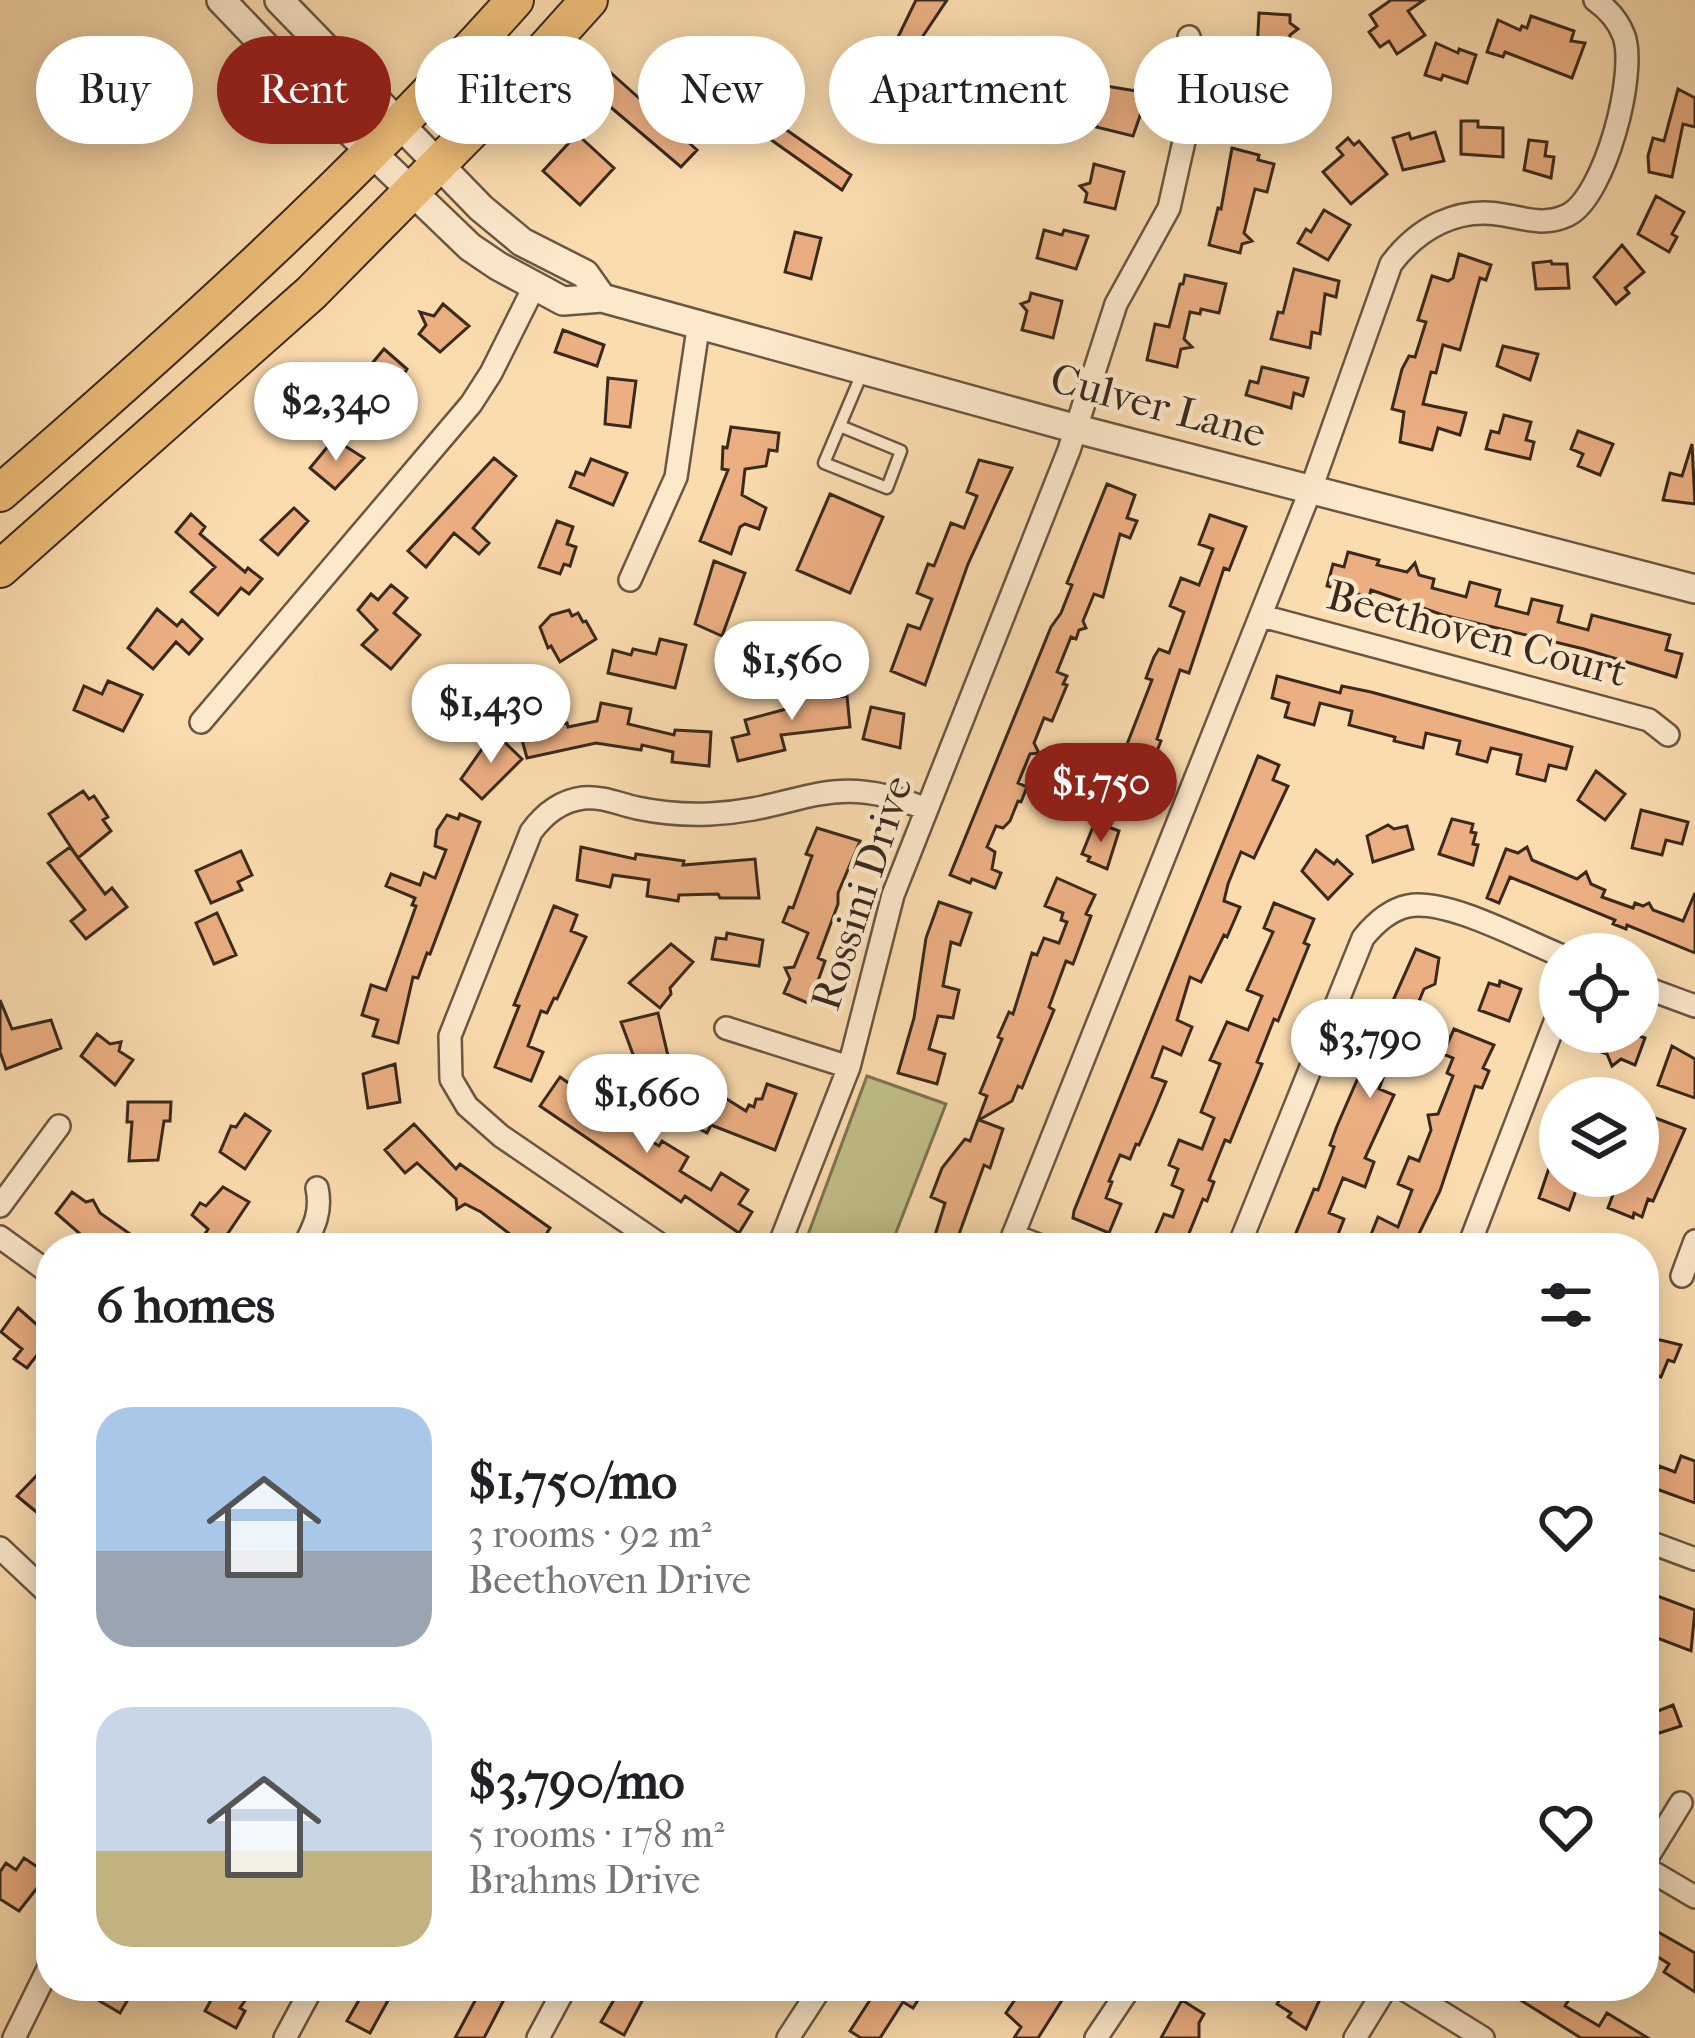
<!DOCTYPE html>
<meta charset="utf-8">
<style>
body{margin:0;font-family:"IM FELL French Canon",serif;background:#f6f6f6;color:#202124;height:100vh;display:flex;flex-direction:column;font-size:45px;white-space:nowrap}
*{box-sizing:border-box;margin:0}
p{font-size:39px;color:#757577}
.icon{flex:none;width:66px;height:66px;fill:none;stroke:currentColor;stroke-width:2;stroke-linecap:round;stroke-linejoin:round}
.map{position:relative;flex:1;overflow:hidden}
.side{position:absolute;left:36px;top:1233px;width:1623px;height:768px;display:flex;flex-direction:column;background:#fff;border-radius:48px;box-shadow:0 6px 30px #0003}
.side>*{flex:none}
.hud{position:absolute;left:36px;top:36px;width:1623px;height:108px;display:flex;gap:24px}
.fabs{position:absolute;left:1539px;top:933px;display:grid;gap:24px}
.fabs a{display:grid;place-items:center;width:120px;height:120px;border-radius:50%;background:#fff;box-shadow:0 6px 30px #0003;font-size:60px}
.price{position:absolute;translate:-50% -102px;padding:0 27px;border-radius:42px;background:#fff;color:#222;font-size:39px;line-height:78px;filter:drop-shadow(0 3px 6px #0008)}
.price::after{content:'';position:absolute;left:50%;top:72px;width:36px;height:27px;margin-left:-18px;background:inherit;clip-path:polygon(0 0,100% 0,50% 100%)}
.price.active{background:#8f2418;color:#fff}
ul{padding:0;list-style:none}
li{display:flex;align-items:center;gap:36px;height:300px;padding:0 60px}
li span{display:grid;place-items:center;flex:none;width:336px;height:240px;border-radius:36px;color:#555}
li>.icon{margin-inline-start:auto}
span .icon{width:144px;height:144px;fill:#fffc;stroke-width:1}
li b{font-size:51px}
h2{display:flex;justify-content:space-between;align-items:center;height:144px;padding:0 60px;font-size:51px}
.tag{padding:0 42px;border-radius:54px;background:#fff;box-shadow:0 6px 30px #0003;font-size:42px;line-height:108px}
.tag.active{background:#8f2418;color:#fff}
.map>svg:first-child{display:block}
.green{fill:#c1bf88;stroke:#7d7453;stroke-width:3}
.building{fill:#ecaf82;stroke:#39291e;stroke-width:3}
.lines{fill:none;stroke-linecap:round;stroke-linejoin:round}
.service-casing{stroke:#6a5642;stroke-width:15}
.minor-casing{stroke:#6a5642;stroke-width:26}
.tertiary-casing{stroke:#6a5642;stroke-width:32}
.trunk-casing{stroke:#39291e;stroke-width:40}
.service{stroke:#fce8cb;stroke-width:10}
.minor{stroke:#fce8cb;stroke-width:21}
.tertiary{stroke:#fce8cb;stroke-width:27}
.trunk{stroke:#eebe78;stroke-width:36}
.labels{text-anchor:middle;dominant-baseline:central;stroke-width:9;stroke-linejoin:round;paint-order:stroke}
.street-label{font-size:42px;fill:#39291e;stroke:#fce8cb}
</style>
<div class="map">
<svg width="1695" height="2038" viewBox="0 0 1695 2038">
<rect width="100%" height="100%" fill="#fbdcaf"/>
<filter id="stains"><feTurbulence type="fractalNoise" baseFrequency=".00167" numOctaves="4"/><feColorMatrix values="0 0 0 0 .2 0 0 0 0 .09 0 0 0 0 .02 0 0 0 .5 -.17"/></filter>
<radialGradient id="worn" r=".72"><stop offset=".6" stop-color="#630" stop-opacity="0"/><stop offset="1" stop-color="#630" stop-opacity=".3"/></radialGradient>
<path class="green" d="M867 1076 946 1104 890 1248H803Z"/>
<path class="building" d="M916 0H947L915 48 898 37Z
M1391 0H1424L1408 11 1425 35 1397 54 1389 41 1380 47 1369 32 1377 26 1370 15Z
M1259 13 1290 15V23L1298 29 1290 35 1289 53 1257 51Z
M1531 16 1574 31 1571 41 1585 43 1572 78 1505 52 1503 57 1487 52 1498 20 1520 30 1522 26 1527 28Z
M1436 43 1458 53 1459 49 1476 55 1467 83 1443 75 1441 80 1425 75Z
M712 46 740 66 725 87 851 175 842 190 715 100 707 111 680 92Z
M611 73 697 150 681 167 594 93Z
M1248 80 1279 88 1275 105 1284 114 1272 117 1270 125 1239 117Z
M1106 86 1148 93 1133 136 1096 127Z
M1678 89 1695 98V127L1683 124 1672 177 1649 172 1648 156 1653 138 1664 141Z
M1461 121H1478V127L1503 128V157L1461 154Z
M1435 132 1444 161 1403 170 1393 138 1409 133 1411 139Z
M577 134 614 168 580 205 543 171Z
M1348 138 1354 145 1359 141 1387 174 1351 204 1323 172 1343 155 1337 148Z
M1529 140 1547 142 1545 156 1554 157 1551 178 1524 170Z
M1232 148 1259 155 1258 160 1274 164 1267 192 1255 189 1244 233 1252 241 1242 244 1240 253 1209 245 1218 208 1221 209Z
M1094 164 1124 172 1115 209 1085 202 1087 193 1080 186 1090 183Z
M1656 196 1684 212 1672 234 1677 237 1669 252 1638 234Z
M1324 210 1350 225 1328 260 1298 243 1306 229 1311 232Z
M1044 230 1062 235 1064 230 1088 236 1076 269 1037 258Z
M795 232 821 238 811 279 785 272Z
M1622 245 1644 272 1625 288 1629 293 1616 304 1594 277Z
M1459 254 1491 265 1486 280 1480 278 1460 350 1443 345 1436 373 1431 372 1423 404 1466 413 1460 435 1438 428 1432 450 1400 442 1404 412 1392 409 1402 369 1409 356 1415 357 1426 322 1418 320 1432 276 1448 281 1453 278Z
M1551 261 1552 264H1567L1569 288 1536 289 1533 263Z
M1294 269 1339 281 1336 297 1325 294 1320 334 1312 332 1310 348 1271 339 1278 312 1283 313Z
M1185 275 1226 284 1219 313 1201 309 1200 314 1190 312 1184 339 1192 347 1181 349 1177 367 1147 360 1155 324 1169 327 1180 284H1183Z
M1031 293 1062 301 1053 338 1022 330 1027 311 1021 304 1029 301Z
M443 304 469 326 440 352 419 334 426 325 420 312 434 316Z
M563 330 604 345 597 366 555 352Z
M1503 346 1538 354 1530 380 1497 366Z
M384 349 407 369 392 393 406 405 391 425 350 390Z
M1262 367 1308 378 1303 396 1294 393 1291 408 1246 395 1250 381 1258 383Z
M608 378 636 381 630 427 605 424Z
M1504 415 1531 422 1526 440 1534 442 1530 459 1486 449 1491 431 1499 433Z
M731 427 779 433 777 451 769 450 766 466 745 469 742 495 766 508 759 529 745 524 740 527 731 554 700 541 728 470 722 469 723 447 727 448Z
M1578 431 1613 444 1600 475 1578 466 1583 454 1571 449Z
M334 439 364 458 335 489 310 468Z
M1692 444 1695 504 1663 500 1670 473 1682 476Z
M494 458 516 476 473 528 489 543 479 554 454 533 426 567 408 551Z
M591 459 627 473 613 505 570 487 576 472 584 475Z
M979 460 1012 468 968 564 925 685 891 671 908 625 920 629 932 599 917 593 928 564 934 566 951 523 964 528 977 496 967 492Z
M1107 484 1135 495 1127 518 1137 521 1130 538 1120 534 1103 597 1094 594 1083 621 1086 628 1079 630 1076 639 1071 637 1057 672 1067 676 1063 684 1067 685 1052 721 1044 718 1034 743 1039 753 1030 754 1018 783 1027 787 1021 802 1018 801 1010 821 1003 828 996 826 987 847 995 852 992 869 1001 873 995 888 972 879 970 883 950 875 1051 627 1061 613 1072 585 1067 583Z
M830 494 883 517 850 593 797 570Z
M294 508 308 521 278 555 261 540Z
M191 514 205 527 200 534 245 572 248 568 262 579 249 594 241 588 218 615 191 592 215 567 176 532Z
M1210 515 1246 527 1229 570 1224 568 1189 673 1180 670 1157 739 1161 741 1142 788 1139 786 1131 806 1101 807 1105 797 1091 792 1102 764 1117 770 1152 680 1146 678 1154 657 1159 649 1169 653 1184 612 1170 606 1181 578 1199 585 1213 549 1199 544Z
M557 521 573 527 567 544 576 547 570 566 564 564 560 574 539 567Z
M1348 552 1379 560 1377 565 1407 572 1415 563 1419 575 1434 579 1432 588 1466 597 1470 582 1500 590 1496 606 1528 614 1532 599 1562 606 1558 622 1588 630 1592 615 1670 635 1666 650 1682 654 1676 677 1584 649 1443 615 1371 590 1369 597 1327 586 1333 564 1344 567Z
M714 561 745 573 722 636 695 624Z
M391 585 407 598 394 613 420 635 391 669 362 645 377 630 358 610 371 594 378 600Z
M157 609 177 626 182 620 202 639 189 654 176 642 153 669 128 648Z
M569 610 572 616 578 613 583 622 586 621 596 639 560 662 551 646 548 648 540 627 551 615Z
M660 639 686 645 675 688 608 673 613 650 631 655 633 649 656 654Z
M1277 676 1340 693 1342 686 1371 692 1572 747 1566 769 1549 765 1545 781 1517 774 1521 755 1491 748 1487 762 1457 754 1460 741 1426 733 1423 748 1394 741 1395 737 1349 725 1352 711 1320 703 1314 725 1285 717 1289 703 1272 698Z
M108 681 142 695 123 731 74 710 84 686 102 694Z
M827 693 830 698 847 696 850 727 781 735 785 750 738 761 732 738 749 734 745 720 790 708 789 694Z
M601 703 631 709 628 724 674 735 675 730 711 732 709 766 672 762 673 752 642 745 641 750 596 743 527 758 516 718 537 712 541 730 567 723 568 727 597 721Z
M871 707 904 714 900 748 863 739Z
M494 732 522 759 482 799 461 779Z
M1258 756 1279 765 1273 780 1288 786 1254 858 1241 852 1228 884 1224 901 1240 907 1227 937 1224 935 1201 982 1190 977 1177 1020 1192 1027 1181 1055 1163 1047 1152 1077 1166 1082 1154 1111 1139 1145 1136 1144 1130 1159 1120 1155 1109 1181 1112 1182 1106 1198 1121 1204 1109 1233 1073 1218 1074 1211Z
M1596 771 1625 794 1605 820 1578 800Z
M83 791 89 799 94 796 108 817 103 820 111 831 78 858 49 814Z
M1641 810 1688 822 1682 844 1666 840 1662 855 1632 848Z
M460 814 480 822 430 954 427 953 418 978 413 977 398 1043 373 1036 378 1020 362 1015 371 985 386 990 416 906 412 905 415 898 386 886 391 874 420 885 424 873 435 878 446 850 435 846 437 830 447 815 458 819Z
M1452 819 1473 824 1471 832 1476 833 1473 844 1478 845 1473 865 1439 854Z
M1095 822 1119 831 1107 869 1088 861 1090 857 1082 854Z
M1388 825 1394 829 1407 826 1413 849 1373 862 1367 836Z
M817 828 860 841 838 893V904L818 958 825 961 810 1004 784 993 790 979 785 968 794 967 808 933 783 922 789 907 793 908 812 856 806 854Z
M70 847 105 894 112 888 127 907 86 939 71 921 85 910 48 863Z
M581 847 635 859 636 854 684 861 683 865 755 859 759 898H720L718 894 679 895 678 901 647 896 649 880 613 875 610 887 577 880Z
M1527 847 1532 860 1577 879 1586 872 1591 884 1605 890 1602 897 1633 908 1635 903 1643 906 1649 903 1653 910 1683 921 1695 893V953L1627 925 1626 929 1613 924 1615 920 1510 877 1499 903 1487 898 1506 849 1518 853Z
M1316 850 1334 864 1337 860 1352 874 1328 899 1302 871Z
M241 851 252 875 238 882 242 890 211 903 196 871Z
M1057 878 1095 895 1086 914 1091 916 1073 964 1066 961 1049 1007 1054 1010 1022 1088 1018 1086 1012 1101 979 1120 1003 1129 990 1168 984 1165 954 1248H931L945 1203 931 1197 942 1168 965 1139 970 1141 987 1096 980 1093 1002 1039 998 1037 1009 1012 1013 1014 1032 953 1037 955 1044 938 1059 943 1067 922 1061 920 1063 913 1045 906Z
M939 902 971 913 960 945 951 942 943 986 959 990 953 1018 938 1016 929 1049 945 1054 937 1084 898 1073 914 1018 926 938Z
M1274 903 1314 919 1304 943 1309 945 1278 1021 1274 1019 1257 1062 1262 1064 1230 1142 1225 1140 1209 1180 1214 1182 1207 1201 1203 1199 1183 1248H1172L1153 1240 1164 1214 1173 1217 1183 1190 1172 1185 1178 1169 1169 1165 1179 1140 1202 1149 1214 1118 1201 1112 1220 1064 1210 1060 1227 1022 1248 1030 1262 996 1247 990 1273 932 1264 928Z
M554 906 577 915 571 931 586 937 557 999 554 998 547 1013 541 1011 528 1046 543 1052 531 1081 495 1067 519 1006 514 1005Z
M217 913 236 955 214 964 196 923Z
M727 933 763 940 759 966 712 959 716 938 726 939Z
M671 944 693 962 670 988 671 994 660 1008 629 983Z
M1416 949 1439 958 1435 984 1424 989 1414 1013 1421 1018 1414 1034 1423 1038 1414 1064 1410 1062 1409 1066 1390 1059 1379 1089 1394 1095 1365 1158 1374 1162 1365 1187 1343 1178 1329 1213 1344 1219 1333 1247 1296 1233 1314 1189 1318 1190 1334 1147 1330 1145 1337 1126 1364 1064 1368 1066 1386 1003 1391 1005Z
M1500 981 1521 989 1509 1021 1479 1010 1489 983 1499 986Z
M0 1000 12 1029 51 1020 61 1048 6 1069 0 1052Z
M658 1013 671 1069 641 1076 621 1022Z
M1454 1029 1494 1045 1483 1068 1489 1071 1482 1088 1475 1086 1440 1191 1412 1248H1382L1368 1242 1378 1217 1398 1227 1412 1190 1398 1184 1409 1157 1419 1161 1431 1130 1428 1115 1438 1114 1453 1076 1447 1073 1453 1058 1443 1054Z
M1599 1032H1628L1645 1038 1635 1065 1621 1059 1612 1066 1607 1054 1593 1049Z
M97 1034 110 1044 121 1042 119 1051 133 1060 115 1085 81 1056Z
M1672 1046 1695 1059V1098L1658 1085Z
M395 1064 400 1102 368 1108 363 1074Z
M685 1073 746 1111 749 1105 754 1107 756 1099H762L767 1084 796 1094 775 1150 711 1125 707 1133 680 1118 682 1113 672 1108 678 1098 673 1095Z
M560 1077 589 1097 585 1102 621 1124 631 1121 632 1129 659 1146 662 1141 688 1157 680 1171 711 1190 721 1173 748 1190 739 1204 752 1212 739 1233 685 1196 681 1202 540 1106Z
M128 1102H171L170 1121H164L158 1160 129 1161 132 1122H127Z
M245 1114 270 1131 245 1169 220 1152 231 1126 236 1127Z
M1650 1116 1685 1129 1653 1201 1648 1199 1642 1217 1634 1213 1633 1218 1608 1208 1620 1176H1638V1149Z
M414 1124 456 1169 460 1164 550 1228 547 1233 572 1248H528L481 1212 465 1204 457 1209 456 1199 417 1163 405 1173 385 1150Z
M1557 1144 1560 1176H1581L1569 1210 1539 1198Z
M223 1187 249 1202 218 1248H196L208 1229 192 1215 200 1203 206 1206Z
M72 1192 86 1202 93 1200 100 1213 150 1248H96L56 1213Z
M18 1308 51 1337 27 1368 14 1359 22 1349 1 1332Z
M1644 1336 1681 1345 1674 1362 1668 1360 1661 1377 1644 1370Z
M1681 1456 1695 1461V1503L1651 1487 1659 1466 1675 1472Z
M42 1470 51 1479V1524L17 1496Z
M1644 1591 1695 1610 1691 1651 1644 1633Z
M1644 1679 1658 1711 1673 1705 1681 1726 1644 1738Z
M24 1858 48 1874 19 1911 0 1899V1872L6 1863 16 1870Z
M1644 1924 1695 1953V1992L1664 1972 1669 1964 1644 1948Z
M74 1986H136L120 2013Z
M219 1986H255L240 2008 245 2011 236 2028 205 2011Z
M367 1986H396L370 2033 347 2021Z
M483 1986H511L484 2038H455Z
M622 1986H650L624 2035 601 2022Z
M879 1986H927L913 2008 903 2002 880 2038H861L850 2031Z
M1024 1986H1071L1038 2038H1014L1021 2027 1006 2013Z
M1278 1986H1307L1322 1995 1306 2029 1288 2017 1291 2013 1277 2004 1282 1995Z
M1521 1986H1577L1565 2006 1599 2026 1607 2013 1648 2038H1581L1514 1996Z
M1182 2000 1204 2014 1199 2023V2038H1161Z"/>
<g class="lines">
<defs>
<path id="service" d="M840 426 901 451 887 488 824 463 863 371"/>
<path id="minor" d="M630 580 676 477 699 322
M1262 616 1649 720 1668 735
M201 722 471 404 491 373 534 287
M1638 985 1695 1006
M726 1028 849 1067
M0 1206 59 1126
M1013 1235 1046 1248
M0 1237 51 1274
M303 1248C314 1227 322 1212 317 1188
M665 1248 501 1136 467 1106 451 1079 450 1036 531 832C544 814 560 801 583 798 602 796 619 804 637 808 661 813 686 815 710 814 801 810 828 768 926 809
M778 1248 849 1067 893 895 1069 450 1116 304 1169 208 1198 79 1197 61 1189 37
M1008 1248 1311 489 1391 264C1418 228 1458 206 1504 215 1527 219 1545 226 1568 215 1605 196 1637 74 1624 36 1618 20 1608 9 1595 0
M1238 1248 1363 938C1375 923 1389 910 1408 906 1446 898 1523 940 1560 955
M1468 1248 1560 1009
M1682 1276 1695 1241
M1644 1540 1695 1559
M0 1548 51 1596
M1644 1863 1681 1803
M1644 1867 1695 1897
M1399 1986 1483 2038
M14 2038 51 1963
M285 2038 313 1986
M538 2038 566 1986
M788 2038 822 1986
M1096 2038 1131 1986
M1355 2038 1387 1986"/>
<path id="tertiary" d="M221 0 315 98 470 247 498 266 563 301 602 298 1077 429 1695 589
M279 0 481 208 522 242 585 274 602 298"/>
<path id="trunk" d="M0 493C180 337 356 178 515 0
M0 569 311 293 473 129 589 0"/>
</defs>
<use href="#service" class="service-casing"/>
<use href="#minor" class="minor-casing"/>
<use href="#tertiary" class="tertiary-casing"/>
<use href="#trunk" class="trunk-casing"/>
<use href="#service" class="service"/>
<use href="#minor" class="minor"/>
<use href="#tertiary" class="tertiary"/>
<use href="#trunk" class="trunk"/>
</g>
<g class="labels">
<g class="street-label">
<text transform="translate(1158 406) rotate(15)">Culver Lane</text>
<text transform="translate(1477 634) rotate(15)">Beethoven Court</text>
<text transform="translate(862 893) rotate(-72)">Rossini Drive</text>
</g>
</g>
<rect width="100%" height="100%" filter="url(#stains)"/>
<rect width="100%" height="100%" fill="url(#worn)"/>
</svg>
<div class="fabs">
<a><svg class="icon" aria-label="locate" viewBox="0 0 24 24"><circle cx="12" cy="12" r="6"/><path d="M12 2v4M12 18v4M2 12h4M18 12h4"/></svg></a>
<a><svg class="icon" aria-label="layers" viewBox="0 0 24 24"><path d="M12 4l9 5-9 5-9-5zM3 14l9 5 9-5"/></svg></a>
</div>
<b class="price" style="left:336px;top:464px">$2,340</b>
<b class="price" style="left:792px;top:723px">$1,560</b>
<b class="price" style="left:491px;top:766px">$1,430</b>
<b class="price active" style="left:1101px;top:845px">$1,750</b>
<b class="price" style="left:1370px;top:1101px">$3,790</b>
<b class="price" style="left:647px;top:1156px">$1,660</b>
<div class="hud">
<a class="tag">Buy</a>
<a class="tag active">Rent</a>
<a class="tag">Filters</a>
<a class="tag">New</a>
<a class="tag">Apartment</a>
<a class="tag">House</a>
</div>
<section class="side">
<h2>6 homes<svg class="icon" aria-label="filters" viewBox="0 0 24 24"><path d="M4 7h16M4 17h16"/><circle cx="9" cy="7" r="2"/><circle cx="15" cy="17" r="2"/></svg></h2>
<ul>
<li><span style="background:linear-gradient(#a9c7e8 60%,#9aa5b1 0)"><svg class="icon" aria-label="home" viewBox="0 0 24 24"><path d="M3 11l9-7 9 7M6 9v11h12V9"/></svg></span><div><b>$1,750/mo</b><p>3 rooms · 92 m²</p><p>Beethoven Drive</p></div><svg class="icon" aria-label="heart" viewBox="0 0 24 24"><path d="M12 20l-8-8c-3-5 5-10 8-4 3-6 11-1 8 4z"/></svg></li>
<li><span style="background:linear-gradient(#c9d6e8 60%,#c2b280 0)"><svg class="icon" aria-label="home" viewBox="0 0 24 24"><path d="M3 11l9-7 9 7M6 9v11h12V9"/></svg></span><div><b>$3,790/mo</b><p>5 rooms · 178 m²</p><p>Brahms Drive</p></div><svg class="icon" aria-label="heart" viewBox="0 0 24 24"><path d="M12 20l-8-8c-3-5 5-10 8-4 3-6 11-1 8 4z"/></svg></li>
</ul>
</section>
</div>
